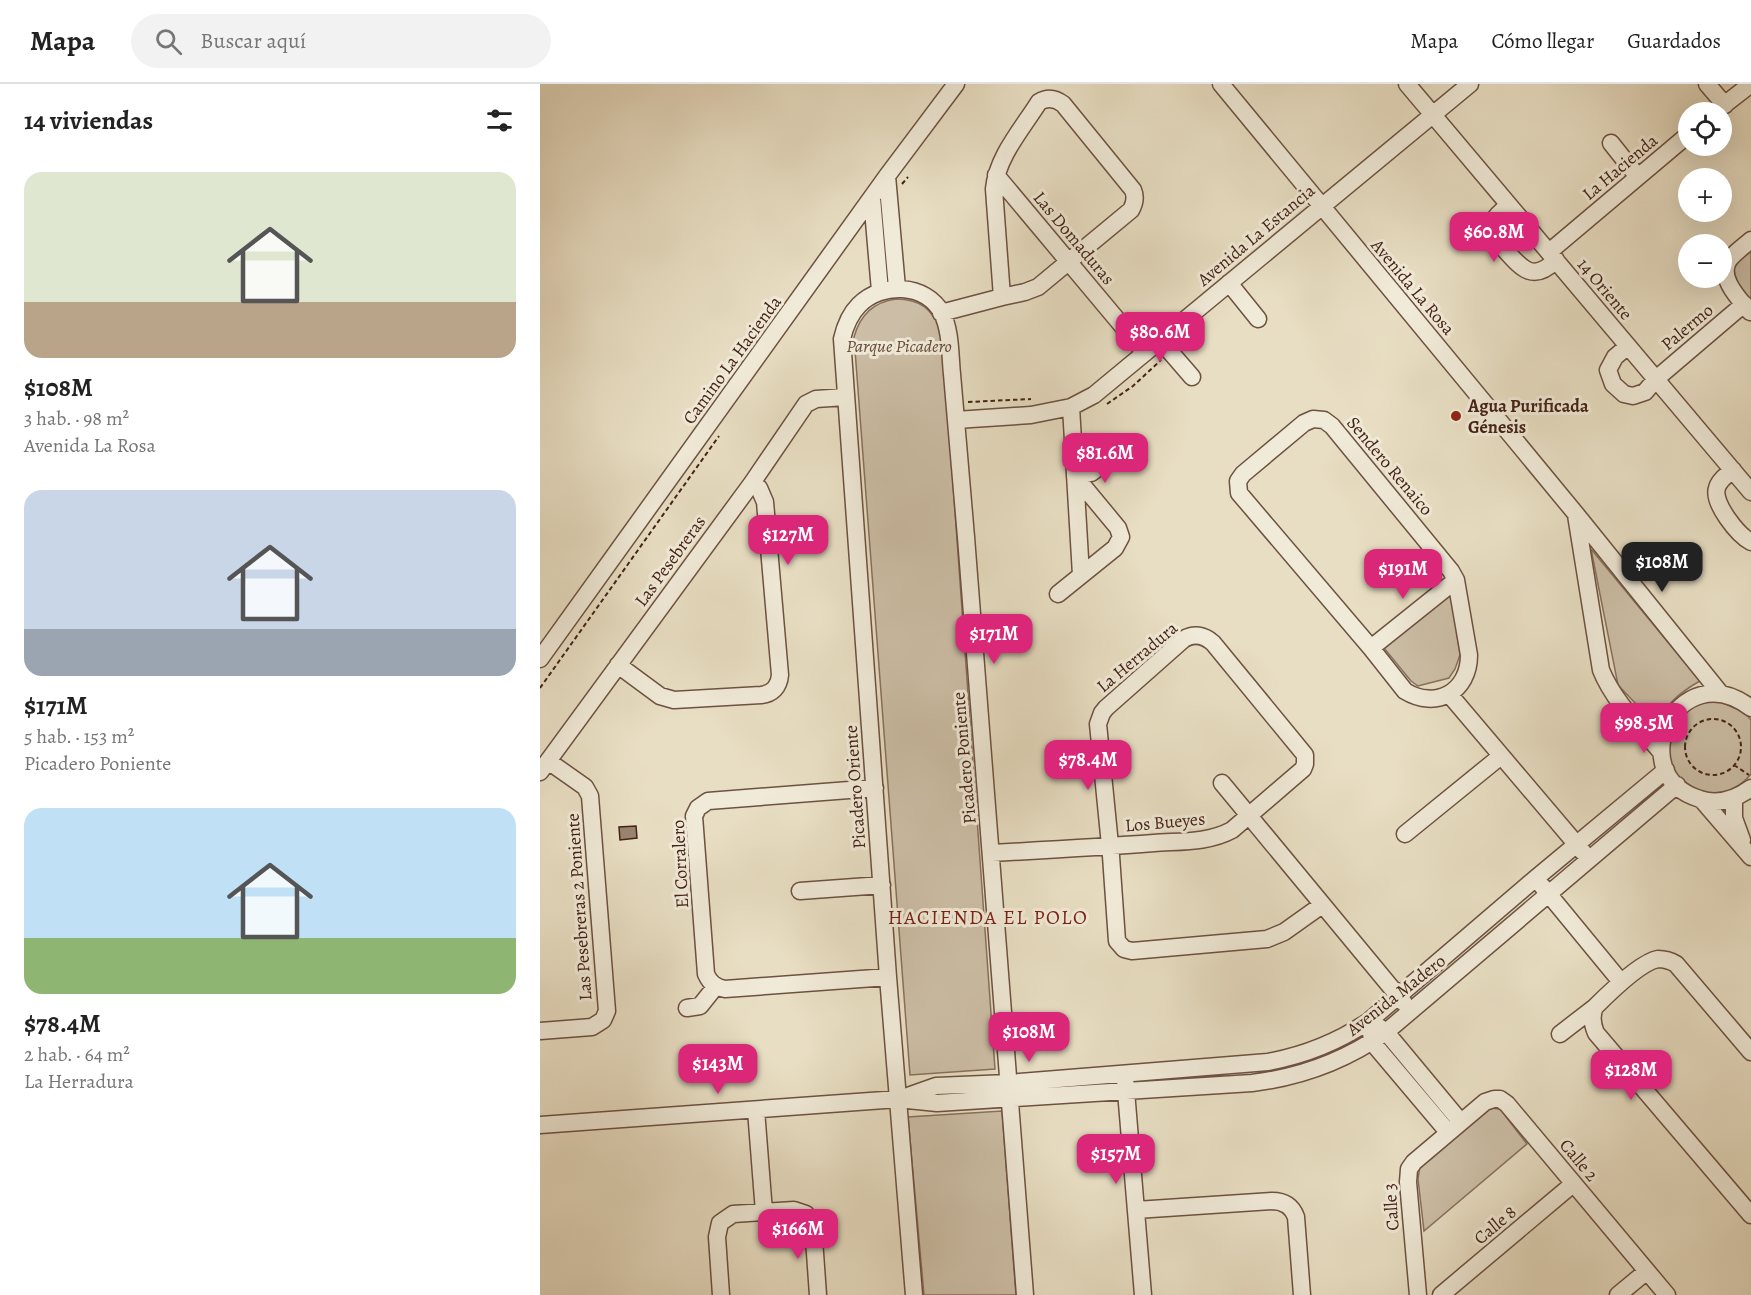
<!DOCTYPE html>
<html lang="es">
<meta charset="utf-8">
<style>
body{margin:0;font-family:Alegreya,serif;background:#f2f2f2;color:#222;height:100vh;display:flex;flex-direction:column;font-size:22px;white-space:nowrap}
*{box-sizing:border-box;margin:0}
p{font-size:20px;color:#767676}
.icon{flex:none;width:33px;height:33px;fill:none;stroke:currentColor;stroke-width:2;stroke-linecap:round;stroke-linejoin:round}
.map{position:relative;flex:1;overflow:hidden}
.details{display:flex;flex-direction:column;background:#fff;width:540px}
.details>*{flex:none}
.tools{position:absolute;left:1138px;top:18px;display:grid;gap:12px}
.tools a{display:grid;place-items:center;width:54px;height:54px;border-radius:50%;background:#fff;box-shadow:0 6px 24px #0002;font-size:30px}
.price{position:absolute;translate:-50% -51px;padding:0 14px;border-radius:12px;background:#db2777;color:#fff;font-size:20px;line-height:39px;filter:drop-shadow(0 2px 3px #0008)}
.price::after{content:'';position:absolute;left:50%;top:36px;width:18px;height:14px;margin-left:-9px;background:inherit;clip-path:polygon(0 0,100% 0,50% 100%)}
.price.on{background:#222;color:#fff}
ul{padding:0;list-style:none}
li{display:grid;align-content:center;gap:12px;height:318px;padding:0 24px}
li span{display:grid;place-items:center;height:186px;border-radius:18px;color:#555}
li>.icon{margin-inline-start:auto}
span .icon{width:108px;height:108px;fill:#fffc;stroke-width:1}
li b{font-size:26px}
h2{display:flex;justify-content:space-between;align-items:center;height:72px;padding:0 24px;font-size:26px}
header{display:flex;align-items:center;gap:36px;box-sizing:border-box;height:84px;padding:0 30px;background:#fff;border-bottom:2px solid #e0e0e0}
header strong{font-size:28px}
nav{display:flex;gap:33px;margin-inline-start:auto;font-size:21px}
.search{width:420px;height:54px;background:#f2f2f2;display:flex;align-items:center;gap:15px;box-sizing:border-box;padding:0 21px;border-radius:33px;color:#767676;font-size:22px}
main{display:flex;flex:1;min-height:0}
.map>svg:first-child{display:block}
.green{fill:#ccbea6;stroke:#88705e;stroke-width:1.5}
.building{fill:#998470;stroke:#442216;stroke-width:1.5}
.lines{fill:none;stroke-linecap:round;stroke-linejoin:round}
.minor-casing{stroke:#6d5141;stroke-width:19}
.path{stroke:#442216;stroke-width:2;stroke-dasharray:4.5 3;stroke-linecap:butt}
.minor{stroke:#f0ead8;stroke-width:16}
.poi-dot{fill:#8f2418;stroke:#f0ead8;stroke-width:2}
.labels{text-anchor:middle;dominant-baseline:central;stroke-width:6;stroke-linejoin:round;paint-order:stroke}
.street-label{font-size:18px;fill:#442216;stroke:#f0ead8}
.park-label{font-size:18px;font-style:italic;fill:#66493a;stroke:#f0ead8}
.poi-label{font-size:18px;font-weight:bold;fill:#442216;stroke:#f0ead8;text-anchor:start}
.neighbourhood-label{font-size:20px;letter-spacing:1.5px;fill:#7a1f14;stroke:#f0ead8}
</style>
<header>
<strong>Mapa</strong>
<div class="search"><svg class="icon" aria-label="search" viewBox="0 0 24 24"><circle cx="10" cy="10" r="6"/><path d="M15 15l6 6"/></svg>Buscar aquí</div>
<nav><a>Mapa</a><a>Cómo llegar</a><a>Guardados</a></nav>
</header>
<main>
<section class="details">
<h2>14 viviendas<svg class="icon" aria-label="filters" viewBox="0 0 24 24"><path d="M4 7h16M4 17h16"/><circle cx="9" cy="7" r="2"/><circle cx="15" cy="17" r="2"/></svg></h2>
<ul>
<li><span style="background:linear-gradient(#dfe7d0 70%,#b9a48a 0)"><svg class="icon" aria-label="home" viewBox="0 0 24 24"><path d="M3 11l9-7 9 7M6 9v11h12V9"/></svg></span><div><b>$108M</b><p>3 hab. · 98 m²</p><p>Avenida La Rosa</p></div></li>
<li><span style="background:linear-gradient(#c9d6e8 75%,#9aa5b1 0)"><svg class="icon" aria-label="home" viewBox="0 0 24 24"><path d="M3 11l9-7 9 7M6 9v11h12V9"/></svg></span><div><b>$171M</b><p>5 hab. · 153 m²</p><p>Picadero Poniente</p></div></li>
<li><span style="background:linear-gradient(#bfe0f5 70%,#8fb573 0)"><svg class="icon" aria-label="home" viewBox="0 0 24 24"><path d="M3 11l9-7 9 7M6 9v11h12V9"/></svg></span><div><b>$78.4M</b><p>2 hab. · 64 m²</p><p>La Herradura</p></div></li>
</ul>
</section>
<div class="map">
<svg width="1211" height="1211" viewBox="0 0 1211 1211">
<rect width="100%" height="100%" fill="#e8dec3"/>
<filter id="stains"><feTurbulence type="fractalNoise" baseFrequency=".00333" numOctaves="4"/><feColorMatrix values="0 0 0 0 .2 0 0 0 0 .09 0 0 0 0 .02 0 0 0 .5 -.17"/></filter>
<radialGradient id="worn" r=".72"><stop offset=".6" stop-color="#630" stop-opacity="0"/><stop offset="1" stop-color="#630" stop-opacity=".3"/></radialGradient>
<path class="green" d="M1211 164V219C1203 209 1185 190 1196 177 1200 172 1206 168 1211 164Z
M356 215C381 215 391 225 402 247L455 985 370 991 314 253C320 231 333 218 356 215Z
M1051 465 1160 597C1140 608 1127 620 1115 640L1078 601Z
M907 510 912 514 920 571 915 585 909 594 878 602 871 597 844 564Z
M1176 616 1204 628 1211 636V690C1200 704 1177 716 1159 707 1151 702 1143 696 1135 691L1125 659 1148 622Z
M951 1024 960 1025 987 1060 884 1147 878 1095 880 1082Z
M462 1027 476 1211H384L368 1033Z"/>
<path class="building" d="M96 742 97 754 80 756 79 743Z"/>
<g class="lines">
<defs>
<path id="minor" d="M681 0 1036 430 1181 610
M867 0 1211 408
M1167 0 1185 21
M1175 28 1211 0
M1071 59 1098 93
M456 91 605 269
M347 92 357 204
M332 114 340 207
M969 122C962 126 952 134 952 143 952 153 960 160 966 167 983 186 994 198 1016 176
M1009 168 1149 50
M689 199 718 235
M1210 228C1200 216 1177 193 1189 176 1194 169 1204 162 1211 156
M401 229 462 213 485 208 498 203 591 126C595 119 596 113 593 106L523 20C515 14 507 13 499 18 482 45 457 73 454 105L462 213
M620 256 652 293
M1088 262 1075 273 1068 286 1073 300 1084 310 1093 312 1105 308 1116 295 1204 220
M531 323 541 491
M773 335 784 336 792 342 911 487 916 496 929 571C929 608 896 626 865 607L831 564 699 409 698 397 703 390 764 339Z
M416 336 491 331 531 323 554 311 930 0
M1193 386C1187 391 1179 396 1177 404 1172 419 1198 451 1211 458
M535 392 551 389 578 369
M1036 431 1061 586C1073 616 1100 643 1121 668
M518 510 575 464 581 453 578 444 535 392
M831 564 916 496
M0 575 347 92 416 0
M78 581 120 612 134 616 221 611C232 610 239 603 240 591L225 418 219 404 212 399
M909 610 1043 768
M1211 624C1138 568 1080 691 1160 715 1178 721 1196 715 1211 704
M0 688 212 399 266 320 276 315 305 313
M682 699 864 919
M335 704 168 717 158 724 154 732 166 890C170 899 175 903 185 905L348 893
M1194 714V734L1202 756
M1162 716 1211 773
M865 750 961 672
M452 769C506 766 560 763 614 759 640 757 668 759 692 746L763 685 765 680V671L673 559C664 551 654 549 644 555L566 624 562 629 558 640 569 751 571 772 577 857 584 865 592 867 727 855 744 848 782 821
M1002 802 1081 898
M260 807 342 801
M147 924 160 922 176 902
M839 943 846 948 920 1037
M0 947 52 943 63 936 67 927 50 712 45 703 8 677
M831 948 832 958 908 1048
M1020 950 1055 923
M1211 968 1136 880C1131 877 1125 875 1118 875 1101 878 1068 910 1055 923 1051 932 1052 940 1056 949L1211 1131
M585 995 603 1211
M365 1013 396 1002 468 999 728 978C766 971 798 958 829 937L996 794 1126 686
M216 1026 224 1128
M0 1041 358 1015 397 1019 712 999C762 993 805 977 846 948L1137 701
M596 1126 732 1117C744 1117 752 1122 756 1133L762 1211
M181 1211 177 1153 180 1139 193 1130 254 1126 266 1130 273 1141 278 1211
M374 1211 348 893 302 255C305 242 310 230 319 221 342 198 385 199 402 229 411 247 410 271 412 290 417 344 421 399 426 453 447 705 465 958 485 1211
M878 1211 868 1098 869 1085 874 1078 945 1018 954 1015H960L967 1020 1127 1211
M901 1211 1033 1100
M1078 1211 1107 1187"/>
</defs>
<use href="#minor" class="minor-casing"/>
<path class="path" d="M362 100 368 93
M428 318 491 315
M567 320 593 302 621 276
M0 604 179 352
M1145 663a28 28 0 1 1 56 0a28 28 0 1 1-56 0Z
M1194 681 1209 691"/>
<use href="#minor" class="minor"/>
</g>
<circle class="poi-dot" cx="916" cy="332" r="6"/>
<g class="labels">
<g class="street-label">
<text transform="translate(1080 83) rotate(-40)">La Hacienda</text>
<text transform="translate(716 151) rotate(-40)">Avenida La Estancia</text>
<text transform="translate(534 154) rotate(50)">Las Domaduras</text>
<text transform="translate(873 203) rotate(50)">Avenida La Rosa</text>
<text transform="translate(1065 205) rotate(50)">14 Oriente</text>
<text transform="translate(1147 243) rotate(-40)">Palermo</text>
<text transform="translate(192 276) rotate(-54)">Camino La Hacienda</text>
<text transform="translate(850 382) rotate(50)">Sendero Renaico</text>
<text transform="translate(130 477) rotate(-54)">Las Pesebreras</text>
<text transform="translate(597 573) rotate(-40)">La Herradura</text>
<text transform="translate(424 674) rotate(-95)">Picadero Poniente</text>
<text transform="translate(315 703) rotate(-94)">Picadero Oriente</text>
<text transform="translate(625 738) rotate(-5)">Los Bueyes</text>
<text transform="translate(140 780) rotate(-93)">El Corralero</text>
<text transform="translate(39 823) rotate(-94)">Las Pesebreras 2 Poniente</text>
<text transform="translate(856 911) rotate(-38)">Avenida Madero</text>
<text transform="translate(1039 1076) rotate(50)">Calle 2</text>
<text transform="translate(851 1123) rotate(-94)">Calle 3</text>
<text transform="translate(955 1141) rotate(-40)">Calle 8</text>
</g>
<g class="park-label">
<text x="359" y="262">Parque Picadero</text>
</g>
<g class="poi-label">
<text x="928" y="322">Agua Purificada<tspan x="928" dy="21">Génesis</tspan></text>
</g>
<g class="neighbourhood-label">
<text x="448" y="833">HACIENDA EL POLO</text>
</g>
</g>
<rect width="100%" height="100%" filter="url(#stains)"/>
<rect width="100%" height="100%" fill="url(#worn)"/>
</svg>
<div class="tools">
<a><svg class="icon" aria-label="locate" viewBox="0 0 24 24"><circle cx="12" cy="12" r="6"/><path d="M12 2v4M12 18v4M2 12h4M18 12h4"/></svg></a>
<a>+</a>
<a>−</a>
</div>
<b class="price" style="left:954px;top:179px">$60.8M</b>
<b class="price" style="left:620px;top:279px">$80.6M</b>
<b class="price" style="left:565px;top:400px">$81.6M</b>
<b class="price" style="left:248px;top:482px">$127M</b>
<b class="price on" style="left:1122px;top:509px">$108M</b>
<b class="price" style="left:863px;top:516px">$191M</b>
<b class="price" style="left:454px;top:581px">$171M</b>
<b class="price" style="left:1104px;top:670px">$98.5M</b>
<b class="price" style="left:548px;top:707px">$78.4M</b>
<b class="price" style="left:489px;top:979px">$108M</b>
<b class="price" style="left:178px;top:1011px">$143M</b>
<b class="price" style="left:1091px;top:1017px">$128M</b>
<b class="price" style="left:576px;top:1101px">$157M</b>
<b class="price" style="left:258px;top:1176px">$166M</b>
</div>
</main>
